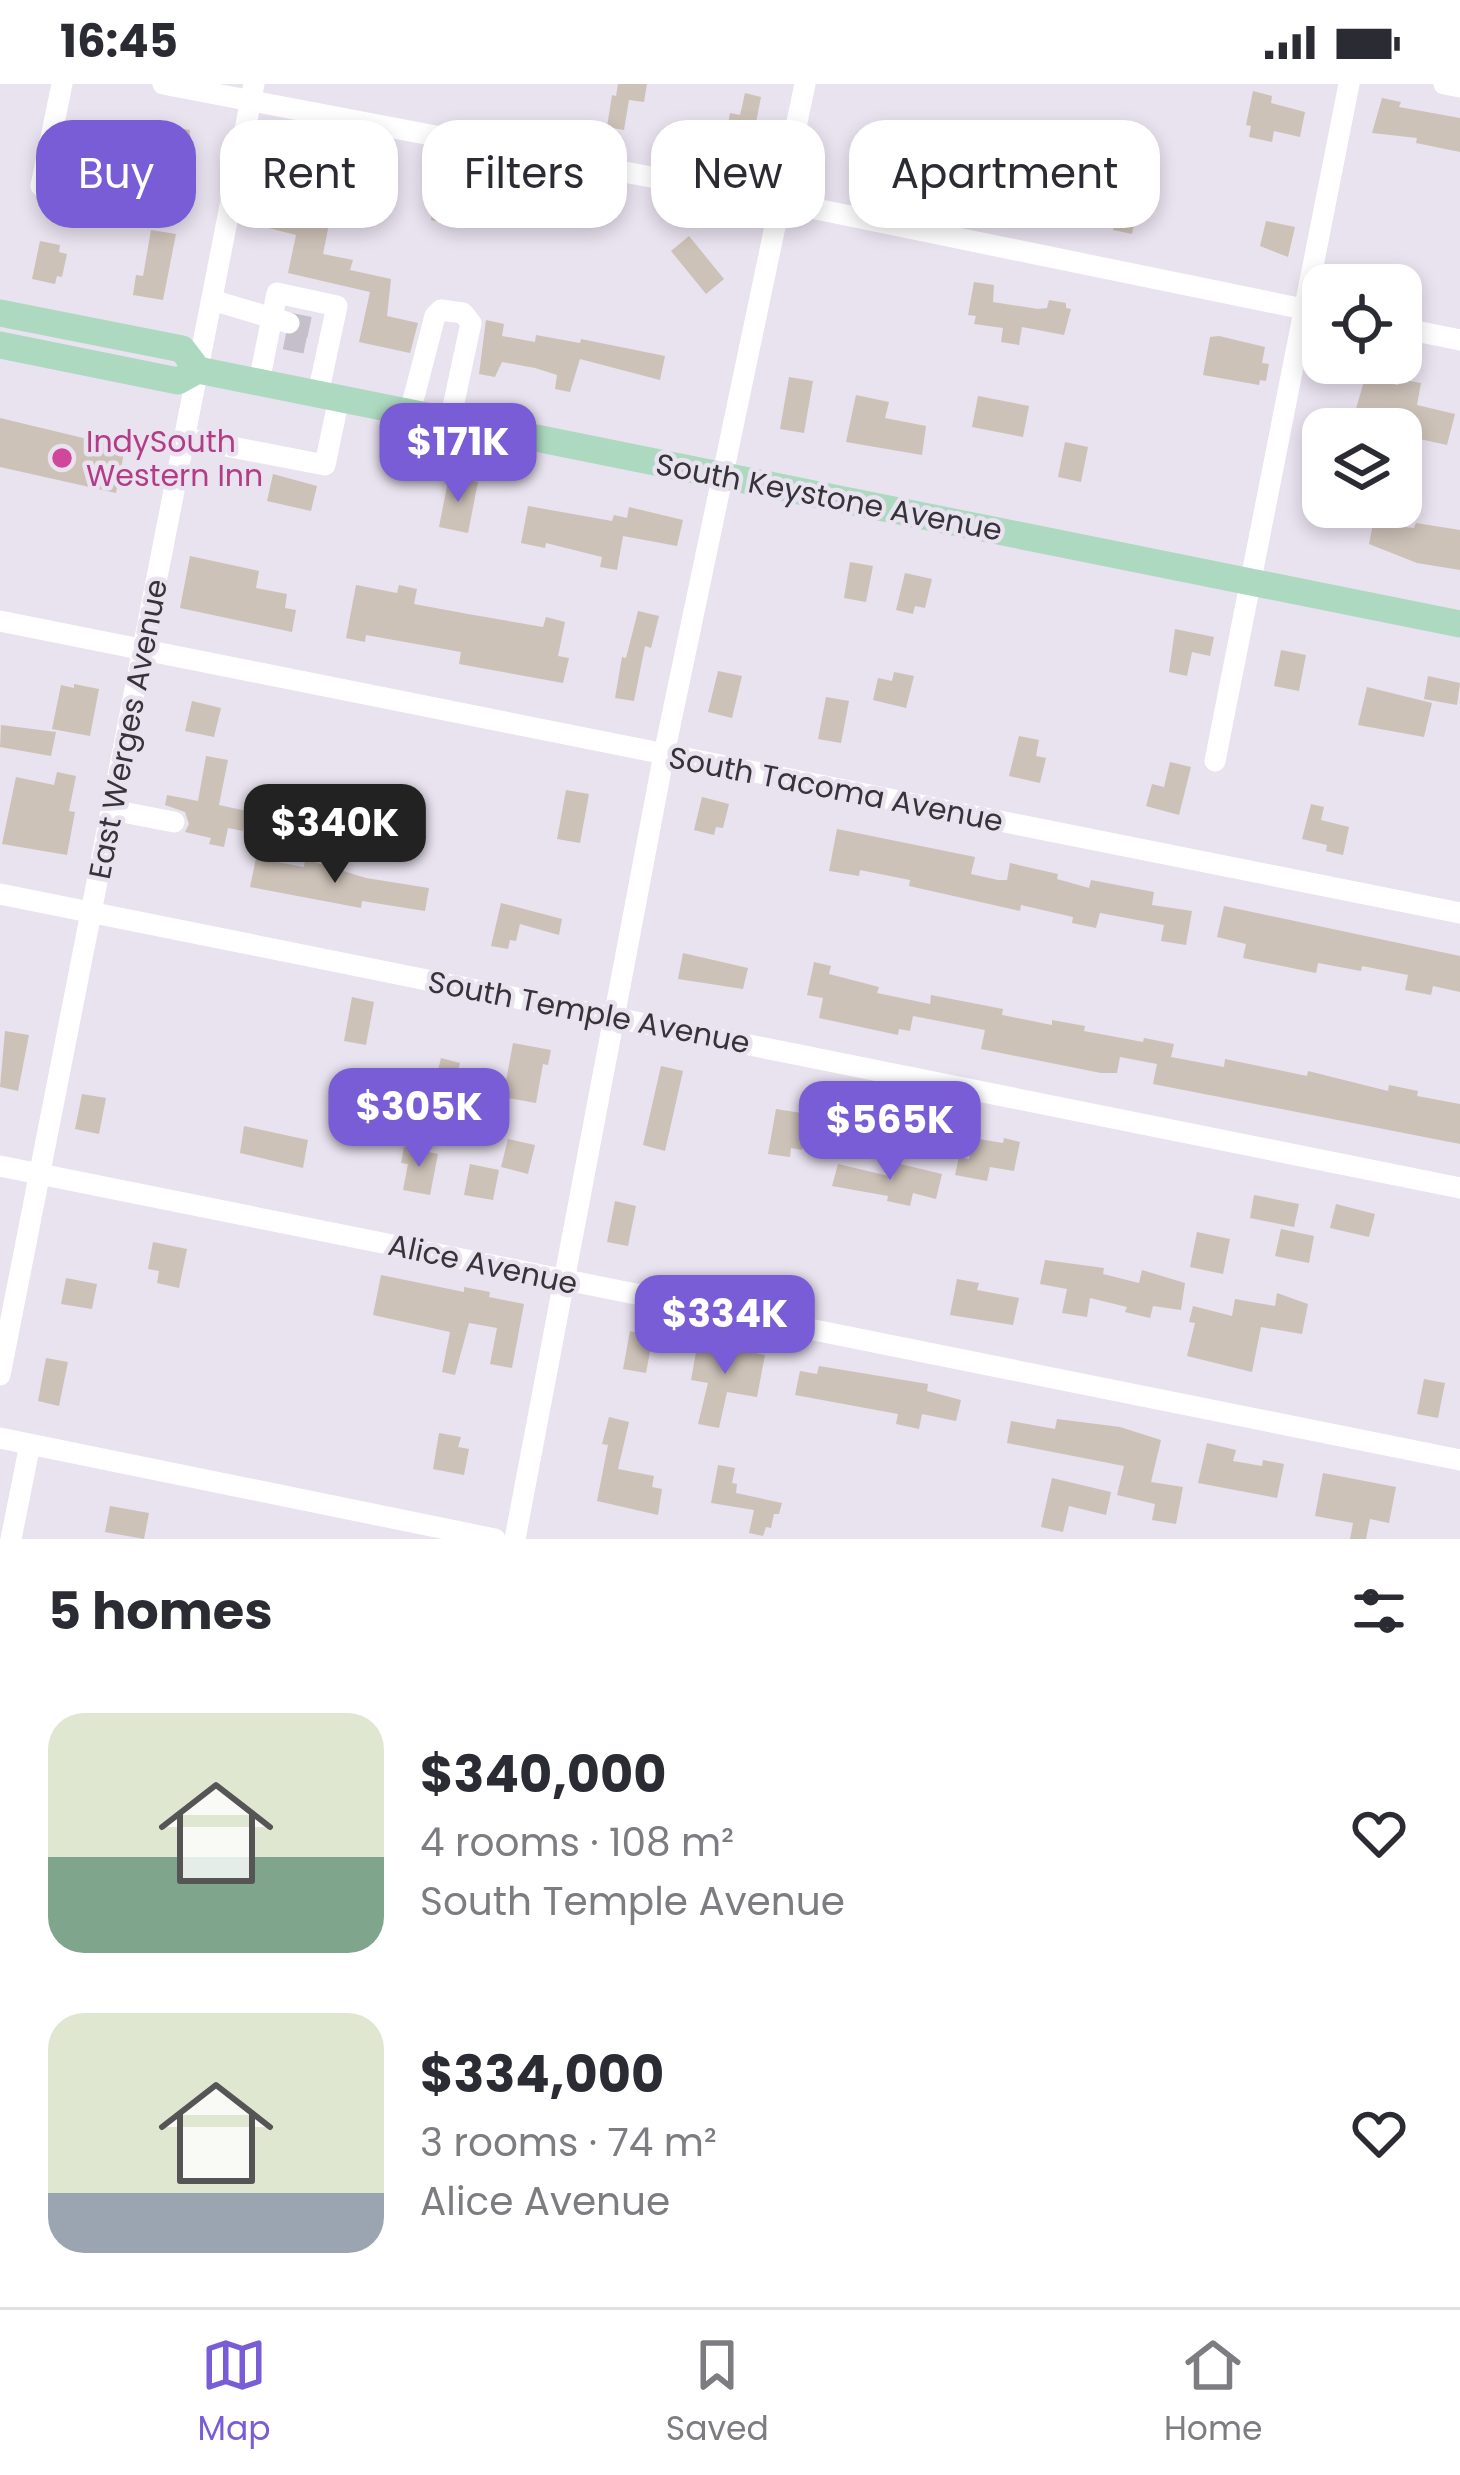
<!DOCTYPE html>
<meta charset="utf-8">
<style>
body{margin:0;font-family:Poppins,sans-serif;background:#f7f7f7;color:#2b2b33;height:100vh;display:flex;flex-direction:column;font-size:45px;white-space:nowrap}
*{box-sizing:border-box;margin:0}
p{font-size:39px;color:#7c7c81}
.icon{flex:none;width:66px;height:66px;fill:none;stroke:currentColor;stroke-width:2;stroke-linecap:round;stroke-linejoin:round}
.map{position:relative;height:1455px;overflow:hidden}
.drawer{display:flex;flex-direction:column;background:#fff;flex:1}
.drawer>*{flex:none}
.top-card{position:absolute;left:36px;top:36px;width:1389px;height:108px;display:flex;gap:24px}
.buttons{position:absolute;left:1302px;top:180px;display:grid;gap:24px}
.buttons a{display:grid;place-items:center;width:120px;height:120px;border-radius:24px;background:#fff;box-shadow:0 6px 18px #0003;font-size:60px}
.price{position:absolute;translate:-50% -102px;padding:0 27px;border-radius:24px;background:#795dd7;color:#fff;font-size:39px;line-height:78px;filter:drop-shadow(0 3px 6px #0008)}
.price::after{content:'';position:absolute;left:50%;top:72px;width:36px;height:27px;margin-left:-18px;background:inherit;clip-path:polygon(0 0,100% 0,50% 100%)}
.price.active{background:#222;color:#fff}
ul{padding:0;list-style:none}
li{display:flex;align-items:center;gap:36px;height:300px;padding:0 48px}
li span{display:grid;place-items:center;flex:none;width:336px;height:240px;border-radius:36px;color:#555}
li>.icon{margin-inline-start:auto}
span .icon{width:144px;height:144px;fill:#fffc;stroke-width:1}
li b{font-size:51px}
h2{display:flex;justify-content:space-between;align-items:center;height:144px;padding:0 48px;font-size:51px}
.pill{padding:0 42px;border-radius:36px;background:#fff;box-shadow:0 6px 18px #0003;font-size:42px;line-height:108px}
.pill.active{background:#795dd7;color:#fff}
.status{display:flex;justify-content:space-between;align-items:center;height:84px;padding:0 60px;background:#fff;direction:ltr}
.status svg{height:33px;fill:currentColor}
.tab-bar{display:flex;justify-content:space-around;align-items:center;height:168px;border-top:3px solid #e1e1e2;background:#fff;font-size:33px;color:#7c7c81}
.tab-bar a{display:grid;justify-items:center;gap:6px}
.tab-bar .active{color:#795dd7}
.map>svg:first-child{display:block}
.building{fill:#cdc2b8}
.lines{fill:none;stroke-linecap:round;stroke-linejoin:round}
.minor-tunnel{stroke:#c5bfcb;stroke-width:21;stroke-dasharray:21 10;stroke-linecap:butt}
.minor{stroke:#fff;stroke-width:21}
.major{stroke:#add9c0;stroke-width:27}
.hotel-dot{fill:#d1479c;stroke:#e9e2ef;stroke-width:4.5}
.labels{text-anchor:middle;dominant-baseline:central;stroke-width:9;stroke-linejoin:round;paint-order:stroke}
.hotel-label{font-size:30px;fill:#b23c85;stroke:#e9e2ef;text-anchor:start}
.street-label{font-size:30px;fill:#363439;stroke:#e9e2ef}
</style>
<div class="status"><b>16:45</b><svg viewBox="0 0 49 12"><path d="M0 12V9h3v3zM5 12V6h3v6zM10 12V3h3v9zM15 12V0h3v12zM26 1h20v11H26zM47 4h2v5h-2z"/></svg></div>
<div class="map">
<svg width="1460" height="1455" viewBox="0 0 1460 1455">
<rect width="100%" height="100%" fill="#e9e2ef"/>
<path class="building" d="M618 0H647L644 18 629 16 624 46 607 43 612 11 616 12Z
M1253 7 1272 12 1271 19 1305 28 1300 53 1274 47 1272 58 1249 53 1251 42 1246 41Z
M745 9 761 13 750 69 733 66 734 59 725 57 730 29 740 31Z
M1382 14 1401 18 1399 23 1460 34V68L1416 59 1417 54 1372 49Z
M175 43 190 46 189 76 171 73 169 80 132 73 136 55 158 60 159 56 165 58 168 47 174 48Z
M917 60 940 64 938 77 1015 89 1006 127 911 107 910 96 877 89 878 85 870 84 874 62 915 70Z
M299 64 339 71 336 90 296 81Z
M445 95 461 99 454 141 431 136 434 115 440 116Z
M1114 106 1128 109 1127 114 1139 117 1132 150 1113 146 1115 139 1106 138Z
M288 127 330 135 323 170 353 176 350 186 391 195 387 232 418 239 410 269 359 258 370 208 288 189 296 151 253 140 255 129 286 134Z
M1266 137 1295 143 1288 173 1260 162Z
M151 146 176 150 163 216 133 211 136 191 143 192Z
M689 152 724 195 706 210 671 167Z
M40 157 60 161 59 168 67 170 62 193 57 192 55 200 32 195Z
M974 198 994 201 993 218 1038 225 1047 224 1049 216 1066 219V224L1071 225 1064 251 1022 243 1019 261 1001 258 1003 244 974 240 976 232 968 231Z
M486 236 504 240 502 252 535 258 536 251 580 259 581 255 665 272 660 296 580 275 570 308 555 305 557 291 535 284 502 278 495 293 479 290Z
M1219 252 1265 263 1262 279 1269 280 1266 297 1260 296 1259 301 1203 291 1210 253Z
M789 293 813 297 804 349 780 345Z
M1365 294 1398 301 1399 295 1421 299 1417 321 1455 330 1447 361 1401 351V345H1350Z
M856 311 889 318 885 334 926 342 922 371 846 358Z
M978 312 1029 322 1023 353 972 343Z
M0 334 125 364 116 409 0 383Z
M1065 358 1088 363 1081 398 1058 393Z
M273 390 317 402 311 427 267 417Z
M449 392 478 398 468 449 439 443Z
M528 422 612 437 614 431 627 434 629 423 683 436 677 462 623 452 617 486 600 483 602 473 546 459 545 464 521 459Z
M1416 439 1460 446V486L1417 479 1369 460 1373 440 1414 444Z
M190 472 259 487 256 504 287 510 285 524 296 526 292 548 180 524Z
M850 478 873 482 866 518 844 514Z
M905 489 932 495 925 524 915 522 913 530 896 526Z
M356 501 397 509 399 501 417 505 414 520 468 530 543 543 546 533 565 538 558 572 569 574 563 599 459 580 461 568 366 551 365 558 346 554Z
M638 527 659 532 651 564 645 562 634 617 615 614 622 573 626 574Z
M1175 545 1214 553 1210 572 1192 568 1187 592 1169 588Z
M1281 566 1306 571 1299 607 1274 602Z
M718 587 742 592 732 634 708 628Z
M894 588 914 592 906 624 873 616 878 594 892 597Z
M1428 592 1460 599 1457 621 1424 615Z
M74 600 99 605 90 652 52 645 61 601 74 604Z
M1367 603 1432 619 1424 653 1358 641Z
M826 613 849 617 841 659 818 655Z
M192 617 221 624 214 653 185 647Z
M1 641 56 648 51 672 0 663Z
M1019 652 1039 656 1036 672 1046 674 1040 699 1009 692Z
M206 672 228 676 219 721 247 727 243 747 228 744 224 763 209 760 211 754 185 748 189 740 185 728 165 721 167 711 198 717Z
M1170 678 1191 683 1179 731 1146 722 1152 700 1164 703Z
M57 688 76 692 69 727 75 728 67 771 2 760 16 693 54 701Z
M566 706 589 710 580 759 557 755Z
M702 713 729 720 723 744 716 743 714 751 694 746Z
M1311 720 1324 723 1321 736 1349 743 1343 771 1326 767 1327 761 1302 755Z
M837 745 975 773 971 790 998 796H1007L1010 779 1058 790 1057 795 1089 804 1091 796 1154 808 1152 821 1192 827 1186 861 1161 857 1164 841 1100 829 1096 844 1072 839 1073 833 1021 821 1020 827 909 802 910 796 860 786 859 792 829 787Z
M256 774 304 783 305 775 366 794 429 804 425 827 362 817 361 824 250 803Z
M501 819 562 835 559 851 520 840 516 857 510 856 508 865 491 862Z
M1224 822 1460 872V908L1433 902 1431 911 1405 906 1408 891 1362 882 1361 887 1318 879 1316 889 1243 874 1246 860 1217 853Z
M683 869 748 884 743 905 678 895Z
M814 878 831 882 829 890 879 903 877 909 930 920 931 911 1003 925 1002 931 1052 941V936L1085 942 1084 947 1143 958 1144 954 1174 960 1171 973 1224 983 1225 975 1307 992 1308 987 1388 1007 1389 1001 1418 1007 1417 1012 1460 1020V1060L1153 1000 1157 980 1120 973 1117 989H1101L981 965 985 946 913 932 910 947 899 945 898 951 819 934 823 914 807 911Z
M352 913 374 918 366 961 344 957Z
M5 947 29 951 18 1007 0 1003Z
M513 959 551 966 548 981 543 980 536 1019 503 1013Z
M441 974 460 979 450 1019 431 1014Z
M661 982 683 987 665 1067 643 1061Z
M82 1010 106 1014 99 1050 75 1045Z
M776 1025 808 1030 802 1066 791 1064 790 1073 768 1070Z
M244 1042 308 1056 303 1084 240 1069Z
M973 1054 1003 1059 1004 1054 1020 1058 1014 1087 990 1083 987 1097 955 1091 959 1073 969 1075Z
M508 1055 535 1061 528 1090 501 1083Z
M404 1063 438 1070 430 1111 403 1106 408 1080 401 1079Z
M896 1079 942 1090 936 1115 913 1109 910 1122 887 1117 888 1112 832 1102 838 1080 893 1093Z
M470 1080 499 1086 493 1116 464 1111Z
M1254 1111 1299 1120 1294 1143 1250 1134Z
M615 1117 636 1122 628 1162 607 1158Z
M1336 1120 1375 1130 1369 1153 1330 1144Z
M1281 1145 1314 1152 1309 1179 1275 1172Z
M1197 1148 1230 1155 1223 1190 1190 1183Z
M153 1158 187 1165 179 1204 157 1199 159 1187 148 1185Z
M1045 1176 1104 1184 1103 1190 1139 1199 1142 1186 1185 1199 1181 1226 1153 1222 1150 1234 1125 1228 1127 1223 1090 1214 1087 1233 1062 1229 1067 1205 1040 1200Z
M381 1191 464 1208V1203L490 1208 489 1213 524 1220 512 1284 490 1280 497 1244 469 1239 455 1291 442 1288 450 1248 373 1231Z
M66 1194 97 1200 92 1225 61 1220Z
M957 1195 979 1199 977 1206 1019 1214 1013 1241 950 1231Z
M1277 1209 1308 1220 1302 1250 1261 1243 1252 1288 1187 1272 1195 1239 1189 1238 1193 1222 1232 1232 1235 1215 1275 1222Z
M630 1247 653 1252 646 1289 623 1285Z
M698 1257 765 1271 757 1313 727 1308 719 1344 698 1340 708 1299 691 1296Z
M46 1274 68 1278 59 1322 38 1317Z
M819 1282 928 1300 927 1307 961 1316 956 1337 922 1330 919 1345 896 1340 898 1330 795 1311 800 1287 817 1290Z
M1424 1295 1445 1299 1438 1334 1417 1330Z
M609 1333 629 1338 618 1385 654 1392 652 1403 662 1405 658 1431 597 1417 608 1361 602 1360Z
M1057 1335 1120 1343 1161 1356 1151 1398 1183 1403 1176 1440 1152 1436 1155 1420 1117 1411 1124 1382 1007 1359 1011 1337 1055 1345Z
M439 1349 461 1353 458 1363 469 1365 464 1391 433 1385Z
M1207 1359 1236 1366 1233 1377 1262 1382 1263 1376 1284 1380 1277 1414 1198 1399Z
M718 1381 735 1384 732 1399 737 1400 736 1409 782 1419 779 1430H774L771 1444 766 1443 763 1452 749 1449 754 1426 711 1419Z
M1323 1389 1396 1403 1389 1439 1370 1435 1366 1455H1350L1353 1439 1315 1432Z
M1052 1394 1111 1408 1106 1431 1069 1422 1063 1448 1041 1443Z
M110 1422 149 1429 144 1455 105 1448Z"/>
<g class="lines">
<path class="minor-tunnel" d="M289 239 313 244
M285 255 309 260"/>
<path class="minor" d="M163 0 782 118 1323 229
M1444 0 1460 3
M41 102 62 0
M212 216 289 239
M1401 244 1460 256
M259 298 277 209 337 222 318 310
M410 328 435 232 441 226 463 229 471 239 450 337
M185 354 325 381 339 314
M0 537 1460 829
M1215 677 1349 0
M112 726 174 738
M0 810 1460 1104
M0 1082 1460 1376
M0 1291 254 0
M0 1354 495 1455
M11 1455 30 1360
M515 1455 664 670 805 0"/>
<path class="major" d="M0 229 182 265 198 286
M0 261 178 297 198 286 1460 540"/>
</g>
<circle class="hotel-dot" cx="62" cy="374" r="12"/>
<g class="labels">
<g class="hotel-label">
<text x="86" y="357">IndySouth<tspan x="86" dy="34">Western Inn</tspan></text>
</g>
<g class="street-label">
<text transform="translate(829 413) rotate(11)">South Keystone Avenue</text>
<text transform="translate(128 645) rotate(-79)">East Werges Avenue</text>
<text transform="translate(836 705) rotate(11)">South Tacoma Avenue</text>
<text transform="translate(589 928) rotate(11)">South Temple Avenue</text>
<text transform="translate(483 1180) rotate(12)">Alice Avenue</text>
</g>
</g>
</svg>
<div class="buttons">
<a><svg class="icon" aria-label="locate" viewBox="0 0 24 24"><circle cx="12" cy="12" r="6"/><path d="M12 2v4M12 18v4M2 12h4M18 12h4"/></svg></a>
<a><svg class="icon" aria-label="layers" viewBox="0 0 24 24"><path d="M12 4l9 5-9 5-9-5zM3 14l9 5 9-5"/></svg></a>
</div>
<b class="price" style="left:458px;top:421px">$171K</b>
<b class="price active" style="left:335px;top:802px">$340K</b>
<b class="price" style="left:419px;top:1086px">$305K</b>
<b class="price" style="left:890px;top:1099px">$565K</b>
<b class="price" style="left:725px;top:1293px">$334K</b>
<div class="top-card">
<a class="pill active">Buy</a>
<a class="pill">Rent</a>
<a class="pill">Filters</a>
<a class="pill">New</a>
<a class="pill">Apartment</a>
</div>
</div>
<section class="drawer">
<h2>5 homes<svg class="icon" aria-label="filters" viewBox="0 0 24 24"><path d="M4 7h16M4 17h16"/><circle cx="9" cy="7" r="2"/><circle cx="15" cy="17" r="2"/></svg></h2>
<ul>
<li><span style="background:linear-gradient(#dfe7d0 60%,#7fa58c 0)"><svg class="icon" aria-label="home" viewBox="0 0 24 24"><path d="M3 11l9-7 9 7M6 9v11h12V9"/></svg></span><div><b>$340,000</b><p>4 rooms · 108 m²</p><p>South Temple Avenue</p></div><svg class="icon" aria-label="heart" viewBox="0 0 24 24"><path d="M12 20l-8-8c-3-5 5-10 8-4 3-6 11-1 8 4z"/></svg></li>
<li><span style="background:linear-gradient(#dfe7d0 75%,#9aa5b1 0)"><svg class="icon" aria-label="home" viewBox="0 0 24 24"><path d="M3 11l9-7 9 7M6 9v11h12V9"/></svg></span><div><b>$334,000</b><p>3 rooms · 74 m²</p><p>Alice Avenue</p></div><svg class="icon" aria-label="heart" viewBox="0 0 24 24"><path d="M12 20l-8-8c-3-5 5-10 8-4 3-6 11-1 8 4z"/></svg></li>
</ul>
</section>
<nav class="tab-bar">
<a class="active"><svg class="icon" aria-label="map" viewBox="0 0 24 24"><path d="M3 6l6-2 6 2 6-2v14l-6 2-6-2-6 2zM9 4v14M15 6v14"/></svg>Map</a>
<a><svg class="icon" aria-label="saved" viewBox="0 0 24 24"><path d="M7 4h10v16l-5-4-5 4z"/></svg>Saved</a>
<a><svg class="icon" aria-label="home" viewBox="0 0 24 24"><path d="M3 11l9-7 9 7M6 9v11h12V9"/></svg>Home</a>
</nav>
